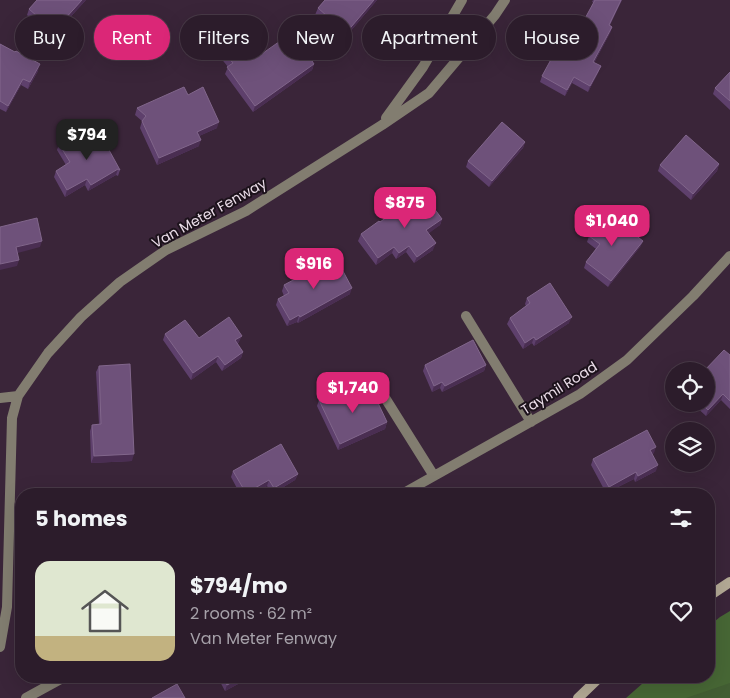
<!DOCTYPE html>
<meta charset="utf-8">
<style>
body{margin:0;font-family:Poppins,sans-serif;background:#382937;color:#f1f3f6;height:100vh;display:flex;flex-direction:column;font-size:19px;white-space:nowrap}
*{box-sizing:border-box;margin:0}
p{font-size:16px;color:#a6a1a9}
.icon{flex:none;width:28px;height:28px;fill:none;stroke:currentColor;stroke-width:2;stroke-linecap:round;stroke-linejoin:round}
.map{position:relative;flex:1;overflow:hidden}
.panel{position:absolute;left:15px;top:488px;width:700px;height:195px;display:flex;flex-direction:column;background:#2c1c2b;border-radius:20px;box-shadow:0 5px 20px #0002,0 0 0 1px #483a47}
.panel>*{flex:none}
.guide{position:absolute;left:15px;top:15px;width:700px;height:45px;display:flex;gap:10px}
.tools{position:absolute;left:665px;top:362px;display:grid;gap:10px}
.tools a{display:grid;place-items:center;width:50px;height:50px;border-radius:50%;background:#2c1c2b;box-shadow:0 5px 20px #0002,0 0 0 1px #483a47;font-size:25px}
.price{position:absolute;translate:-50% -42px;padding:0 11px;border-radius:10px;background:#db2777;color:#fff;font-size:16px;line-height:32px;filter:drop-shadow(0 1px 2px #0008)}
.price::after{content:'';position:absolute;left:50%;top:30px;width:15px;height:11px;margin-left:-8px;background:inherit;clip-path:polygon(0 0,100% 0,50% 100%)}
.price.on{background:#222;color:#fff}
ul{padding:0;list-style:none}
li{display:flex;align-items:center;gap:15px;height:125px;padding:0 20px}
li+li{border-top:1px solid #483a47}
li span{display:grid;place-items:center;flex:none;width:140px;height:100px;border-radius:15px;color:#555}
li>.icon{margin-inline-start:auto}
span .icon{width:60px;height:60px;fill:#fffc;stroke-width:1}
li b{font-size:21px}
h2{display:flex;justify-content:space-between;align-items:center;height:60px;padding:0 20px;font-size:21px}
.pill{padding:0 18px;border-radius:22px;background:#2c1c2b;box-shadow:0 5px 20px #0002,0 0 0 1px #483a47;font-size:18px;line-height:45px}
.pill.on{background:#db2777;color:#fff}
.map>svg:first-child{display:block}
.green{fill:#425d33}
.forest{fill:#476735}
.lines{fill:none;stroke-linecap:round;stroke-linejoin:round}
.street{stroke:#827d70;stroke-width:10}
.secondary{stroke:#b3a995;stroke-width:10}
.wall{fill:#5e406c}
.shaded-wall{fill:#4a2e52}
.building{fill:#6e517a;stroke:#81668b}
.labels{text-anchor:middle;dominant-baseline:central;stroke-width:4;stroke-linejoin:round;paint-order:stroke}
.street-label{font-size:14px;fill:#eadce8;stroke:#1c121b}
</style>
<div class="map">
<svg width="730" height="698" viewBox="0 0 730 698">
<rect width="100%" height="100%" fill="#3a2539"/>
<path class="green" d="M730 641V698H667L709 676Z"/>
<path class="forest" d="M730 611V683L686 698H626L651 676H709V626L720 617Z"/>
<g class="lines">
<path class="street" d="M386 118 423 67 462 0
M466 316 531 422
M377 385 434 476
M0 398 18 396 48 353 81 317 120 282 166 250 246 211 382 125 429 93 495 15 505 0
M402 494 580 394 627 360 693 296 730 256
M0 647 7 607 12 418 18 396
M26 698 66 676"/>
<path class="secondary" d="M709 596 730 582
M578 698 601 676"/>
</g>
<path class="wall" d="M86 0 51 38 27 15 29 9Z
M325 0H377L343 40 315 15 318 8Z
M593 0H622L610 25 612 27 610 33 594 63 601 66 598 73 588 92 572 83 565 96 540 82 542 76 575 37 594 3 592 2Z
M0 44 15 52 38 71 28 89 21 85 6 112 0 109Z
M222 50 256 58 292 53 314 64 312 70 253 112 225 74 228 67 220 57Z
M730 72V110L713 94 715 88Z
M188 95 217 128 199 136V146L157 165 140 128 142 121 135 115 137 108Z
M525 142 523 148 489 187 466 167 468 161Z
M74 143 120 170 118 176 116 175 88 191 85 185 65 197 54 177 56 171 66 165 57 150 59 144 73 146Z
M719 164 717 171 691 200 658 171 660 165Z
M442 219 440 225 428 233 433 250 414 263 406 252 396 259 392 253 376 265 358 241 361 234 380 222Z
M589 236 643 241 640 247 608 287 584 268 586 262 596 249 587 242Z
M326 266 350 294 298 323 297 322 287 326 276 305 278 299 284 296 282 291 284 285Z
M527 298 569 323 534 346 532 343 523 349 507 324 510 318 526 306 525 304Z
M165 334 199 338 239 342 237 344 243 352 241 358 222 371 216 362 191 380 163 340Z
M730 355V409L721 400 706 416 693 404H706Z
M425 365H486L484 371 442 392 440 388 432 392 423 371Z
M99 366 132 461 91 463 90 431 92 425 99 424 96 372Z
M319 400H340L387 422 385 429 338 450 317 406Z
M654 453 652 454 656 471 635 482 634 479 606 493 591 465 593 459Z
M233 471 298 474 295 480 272 494 267 486 253 494H240L231 477Z
M217 676H253L225 691Z"/>
<path class="shaded-wall" d="M82 0H86L51 38 54 31Z
M374 0H377L343 40 346 33Z
M612 27 610 33 591 68 593 62Z
M40 64 38 71 28 89 30 82Z
M314 64 312 70 253 112 255 106Z
M601 66 598 73 588 92 590 86Z
M574 77 572 83 565 96 567 90Z
M23 79 21 85 6 112 8 106Z
M219 122 217 128 195 138 197 132Z
M201 140 199 146 157 165 159 158Z
M525 142 523 148 489 187 492 181Z
M719 164 717 171 691 200 693 194Z
M118 169 116 175 88 191 91 185Z
M87 179 85 185 65 197 67 190Z
M442 219 440 225 424 237 426 230Z
M42 241 40 247 14 254 16 247Z
M643 241 640 247 608 287 611 281Z
M436 243 433 250 414 263 417 257Z
M409 246 406 252 396 259 399 253Z
M394 247 392 253 376 265 378 258Z
M19 260 17 266 0 270V264Z
M352 288 350 294 298 323 300 317Z
M299 315 297 322 287 326 290 320Z
M572 317 569 323 534 346 536 340Z
M242 336 239 342 232 347 235 340Z
M534 337 532 343 523 349 525 343Z
M243 352 241 358 222 371 225 365Z
M218 356 216 362 191 380 193 373Z
M486 365 484 371 442 392 445 386Z
M442 382 440 388 432 392 434 386Z
M723 394 721 400 706 416 708 410Z
M387 422 385 429 338 450 340 444Z
M656 447 654 453 648 456 650 450Z
M134 454 132 461 91 463 94 456Z
M658 465 656 471 635 482 638 476Z
M636 472 634 479 606 493 609 487Z
M298 474 295 480 272 494 274 488Z
M269 480 267 486 253 494H246Z
M244 676H253L225 691 227 685Z"/>
<path class="building" d="M37 0H82L54 31 29 9Z
M325 0H374L346 33 318 8Z
M595 0H621L609 25 612 27 593 62 601 66 590 86 574 77 567 90 542 76 566 32 575 37Z
M241 37 256 58 283 39 292 53 302 46 314 64 255 106 227 67 233 63 222 50Z
M0 44 15 52 16 51 40 64 30 82 23 79 8 106 0 101Z
M730 72V101L715 88Z
M184 87 188 95 203 87 219 122 197 132 201 140 159 158 142 121 146 116 137 108Z
M502 122 525 142 492 181 468 161Z
M98 130 120 170 118 169 91 185 87 179 67 190 56 171 70 162 59 144 80 147 74 143Z
M686 135 719 164 693 194 660 165Z
M422 192 442 219 426 230 436 243 417 257 409 246 399 253 394 247 378 258 361 234 379 221 380 222Z
M607 213 643 241 611 281 586 262 600 244 589 236Z
M37 218 42 241 16 247 19 260 0 264V227Z
M337 260 352 288 300 317 299 315 290 320 278 299 289 293 284 285 325 263 326 266Z
M550 283 572 317 536 340 534 337 525 343 510 318 530 303 527 298Z
M229 317 242 336 235 340 243 352 225 365 218 356 193 373 165 334 185 320 199 338Z
M473 340 486 365 445 386 442 382 434 386 425 365Z
M724 350 730 355V401L723 394 708 410 702 404H706V371H704Z
M130 364 134 454 94 456 92 425 101 424 99 366Z
M370 386 387 422 340 444 319 400 337 392 340 400Z
M647 430 656 447 650 450 658 465 638 476 636 472 609 487 593 459Z
M281 444 298 474 274 488 269 480 246 493 233 471Z
M543 488 546 494H531Z
M188 489 190 494H177Z
M223 676H244L227 685Z
M177 684 185 698H152Z"/>
<g class="labels">
<g class="street-label">
<text transform="translate(209 213) rotate(-29)">Van Meter Fenway</text>
<text transform="translate(559 388) rotate(-32)">Taymil Road</text>
</g>
</g>
</svg>
<div class="tools">
<a><svg class="icon" aria-label="locate" viewBox="0 0 24 24"><circle cx="12" cy="12" r="6"/><path d="M12 2v4M12 18v4M2 12h4M18 12h4"/></svg></a>
<a><svg class="icon" aria-label="layers" viewBox="0 0 24 24"><path d="M12 4l9 5-9 5-9-5zM3 14l9 5 9-5"/></svg></a>
</div>
<b class="price on" style="left:87px;top:161px">$794</b>
<b class="price" style="left:405px;top:229px">$875</b>
<b class="price" style="left:612px;top:247px">$1,040</b>
<b class="price" style="left:314px;top:290px">$916</b>
<b class="price" style="left:353px;top:414px">$1,740</b>
<div class="guide">
<a class="pill">Buy</a>
<a class="pill on">Rent</a>
<a class="pill">Filters</a>
<a class="pill">New</a>
<a class="pill">Apartment</a>
<a class="pill">House</a>
</div>
<section class="panel">
<h2>5 homes<svg class="icon" aria-label="filters" viewBox="0 0 24 24"><path d="M4 7h16M4 17h16"/><circle cx="9" cy="7" r="2"/><circle cx="15" cy="17" r="2"/></svg></h2>
<ul>
<li><span style="background:linear-gradient(#dfe7d0 75%,#c2b280 0)"><svg class="icon" aria-label="home" viewBox="0 0 24 24"><path d="M3 11l9-7 9 7M6 9v11h12V9"/></svg></span><div><b>$794/mo</b><p>2 rooms · 62 m²</p><p>Van Meter Fenway</p></div><svg class="icon" aria-label="heart" viewBox="0 0 24 24"><path d="M12 20l-8-8c-3-5 5-10 8-4 3-6 11-1 8 4z"/></svg></li>
</ul>
</section>
</div>
